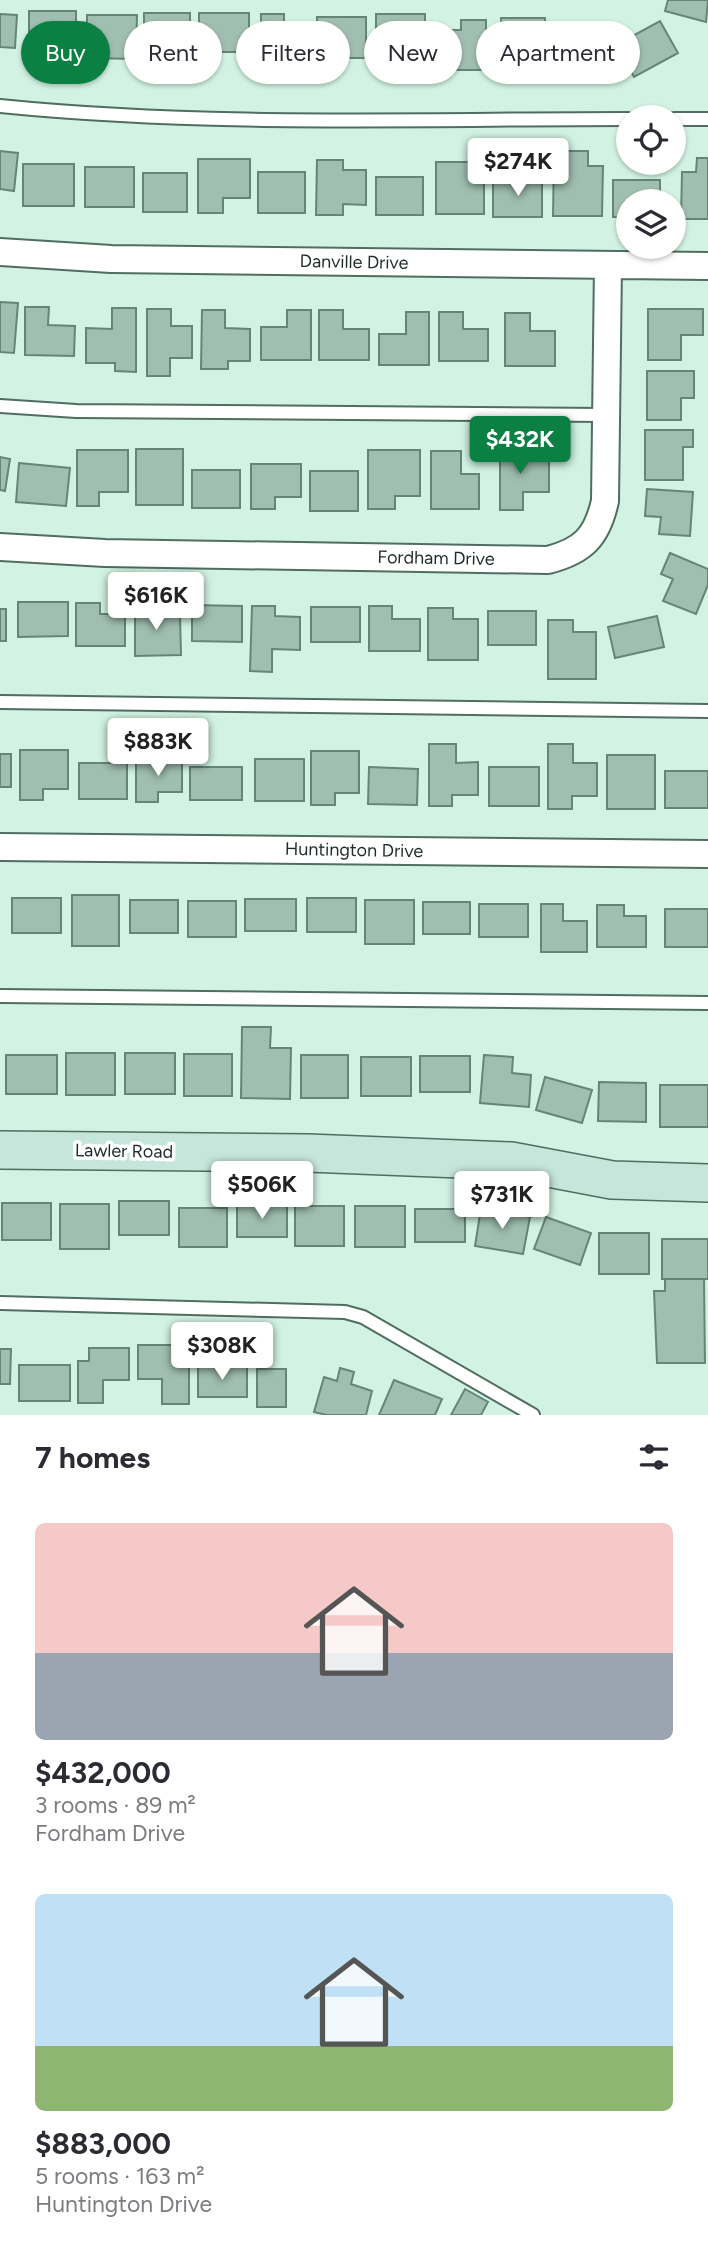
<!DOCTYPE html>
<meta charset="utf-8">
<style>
body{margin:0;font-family:Figtree,sans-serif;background:#f7f7f7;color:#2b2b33;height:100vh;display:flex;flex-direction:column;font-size:26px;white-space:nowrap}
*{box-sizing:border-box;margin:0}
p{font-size:23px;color:#7c7c81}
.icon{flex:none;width:38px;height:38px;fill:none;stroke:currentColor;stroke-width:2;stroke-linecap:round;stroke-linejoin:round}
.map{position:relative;height:1415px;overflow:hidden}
.sheet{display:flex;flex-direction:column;background:#fff;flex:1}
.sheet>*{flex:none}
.banner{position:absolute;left:21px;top:21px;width:667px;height:63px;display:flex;gap:14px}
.controls{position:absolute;left:616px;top:105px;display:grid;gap:14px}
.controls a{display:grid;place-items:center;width:70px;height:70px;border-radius:50%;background:#fff;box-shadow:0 2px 5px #0004;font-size:35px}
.price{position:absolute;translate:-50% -60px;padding:0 16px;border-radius:7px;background:#fff;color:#222;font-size:23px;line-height:46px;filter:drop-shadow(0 2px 4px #0008)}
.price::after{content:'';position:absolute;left:50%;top:42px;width:21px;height:16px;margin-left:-10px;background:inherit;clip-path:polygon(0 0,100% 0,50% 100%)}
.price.on{background:#0b8043;color:#fff}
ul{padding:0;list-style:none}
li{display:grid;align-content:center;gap:14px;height:371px;padding:0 35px}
li span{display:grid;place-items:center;height:217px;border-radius:10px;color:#555}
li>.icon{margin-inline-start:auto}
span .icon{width:126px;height:126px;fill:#fffc;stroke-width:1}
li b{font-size:30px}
h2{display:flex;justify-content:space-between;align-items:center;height:84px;padding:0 35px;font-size:30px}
.pill{padding:0 24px;border-radius:32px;background:#fff;box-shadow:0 2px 5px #0004;font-size:24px;line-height:63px}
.pill.on{background:#0b8043;color:#fff}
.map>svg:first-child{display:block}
.building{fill:#a0bfb1;stroke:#668578;stroke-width:2}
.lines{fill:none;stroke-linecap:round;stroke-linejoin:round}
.lane-casing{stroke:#4f6d60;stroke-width:16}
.street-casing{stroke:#4f6d60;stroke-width:30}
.secondary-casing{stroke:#4f6d60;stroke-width:40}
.lane{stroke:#fff;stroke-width:12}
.street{stroke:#fff;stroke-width:26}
.secondary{stroke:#c6e6db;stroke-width:37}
.labels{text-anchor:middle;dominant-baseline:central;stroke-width:7;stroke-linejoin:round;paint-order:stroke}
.street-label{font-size:18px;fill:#1f2c26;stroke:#fff}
</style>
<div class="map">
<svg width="708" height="1415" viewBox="0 0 708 1415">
<rect width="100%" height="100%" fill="#d2f3e4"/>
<path class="building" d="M668 0H708L706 22 665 11Z
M29 11H76V59H29Z
M144 13H190V56H144Z
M199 13H249V52H199Z
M0 14 17 15 15 48 0 47Z
M261 14H284V24H309V58H261Z
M376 14H425V54H376Z
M87 15H137L136 59 87 58Z
M317 17H366V58H317Z
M501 18H545V63H501Z
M461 20H486V70H436V30H461Z
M660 21 678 53 634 77 616 45Z
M555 43H605V83H555Z
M0 151 18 153 14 191 0 189Z
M554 151H588V166H603L602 216H553Z
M697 158H708V219H681L682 172H696Z
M198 159H250V198H223V213H198Z
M317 160H343V170H366V205L343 204V215H316Z
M436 162H484V214H436Z
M23 164H74V206H23Z
M85 167H134V207H85Z
M258 172H305V213H258Z
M143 173H187V212H143Z
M376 177H423V215H376Z
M493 178H542V217H493Z
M613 180H660V201H628V217H613Z
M0 302 18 303 14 353 0 352Z
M25 307H49L48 325 75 326 74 356 25 355Z
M112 308H136V372L115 371V363H86V328L112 329Z
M147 309H171V326H192V358H170V376H147Z
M648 309H703V335H681V360H648Z
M202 310H225V328L250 329V361H228V369H201Z
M287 310H311V360H261V327H287Z
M319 310H343V329H369V360H319Z
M406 312H429V365H379V334H406Z
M439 312H463V329H488V361H439Z
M505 313H530V331H555V366H505Z
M647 371H694V398H681V420H647Z
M645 430H693V447H683V480H645Z
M500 445H526V460H549V492H523V510H500Z
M136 449H183V505H136Z
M77 450H128V492H99V506H77Z
M368 450H420V496H395V509H368Z
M431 451H461V474H479V509H431Z
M0 457 10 459 5 491 0 490Z
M19 463 70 468 66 506 16 502Z
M251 464H301V497H275V509H251Z
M192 470H240V508H192Z
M310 471H358V511H310Z
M647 489 693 492 690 536 659 534 661 517 645 516Z
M670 553 708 569V585L696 614 663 601 673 579 661 574Z
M18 602H68V636L18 637Z
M76 603H100V614H125V646H76Z
M135 604H157V616L180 615 181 655 135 656Z
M192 605 242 606V642L192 641Z
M252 606H275V616L300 617V650L272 649V672L250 671Z
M369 606H392V619H420V651H369Z
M311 607H360V642H311Z
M428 608H453V619H478V660H428Z
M0 609H6V641H0Z
M488 611H536V645H488Z
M657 616 664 647 615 658 608 627Z
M548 620H573V632H596V679H548Z
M429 744H456V763L478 762V795H452V806H429Z
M548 744H573V763H597V796H572V809H548Z
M20 750H68V789H43V800H20Z
M311 751H359V793H335V805H311Z
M0 754H11V787H0Z
M607 755H655V809H607Z
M136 758H182V792H158V802H136Z
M255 759H304V801H255Z
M79 763H127V799H79Z
M190 767H242V800H190Z
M369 767 418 769 417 805 368 804Z
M489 767H539V806H489Z
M665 771H708V808H665Z
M72 895H119V946H72Z
M12 898H61V933H12Z
M307 898H356V932H307Z
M245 899H296V931H245Z
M130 900H178V933H130Z
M365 900H414V944H365Z
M188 901H236V937H188Z
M423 902H470V934H423Z
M479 904H528V937H479Z
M541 904H563V921H587V952H541Z
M597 905H624V916H646V947H597Z
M665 909H708V947H665Z
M242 1027H271L270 1048H291L290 1099 241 1098Z
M66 1053H115V1095H66Z
M125 1053H175V1094H125Z
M184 1054H232V1096H184Z
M6 1055H57V1094H6Z
M301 1055H348V1098H301Z
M484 1055 513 1057 512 1073 531 1075 529 1107 480 1103Z
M420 1056H470V1092H420Z
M361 1057H411V1096H361Z
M545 1077 592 1090 582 1123 536 1110Z
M599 1082 646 1083V1122L598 1121Z
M660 1085H708V1127H660Z
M119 1201H169V1235H119Z
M2 1203H51V1240H2Z
M60 1204H109V1249H60Z
M237 1204H287V1237H237Z
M295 1206H344V1246H295Z
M355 1206H405V1247H355Z
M179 1208H227V1247H179Z
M481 1208 530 1217 523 1254 475 1246Z
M415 1209H465V1242H415Z
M546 1217 591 1233 580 1265 534 1249Z
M599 1233H649V1274H599Z
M662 1239H708V1279H662Z
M665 1279H704L705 1363H657L654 1291H665Z
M138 1345H189V1404H162V1379H138Z
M89 1348H129V1380H103V1403H78V1361H89Z
M0 1349H11L10 1384H0Z
M19 1365H70V1401H19Z
M198 1367H247V1397H198Z
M340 1368 354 1372 351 1384 372 1391 366 1415H327L314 1412 324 1377 337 1381Z
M257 1369H286V1407H257Z
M394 1380 442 1399 435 1415H379Z
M465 1389 488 1402 481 1415H451Z"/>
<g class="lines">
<defs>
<path id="lane" d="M0 106C208 127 419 119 628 119
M674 119H708
M0 406 76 411 606 415
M0 702 708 711
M0 996 708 1003
M0 1303 345 1312 363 1317 533 1415"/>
<path id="street" d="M0 252 111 259 708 266
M0 547 105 553 548 560C583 551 597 537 605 501L608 265
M0 847 708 854"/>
<path id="secondary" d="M0 1150 308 1153 511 1161 612 1180 708 1183"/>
</defs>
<use href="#lane" class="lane-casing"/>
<use href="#street" class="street-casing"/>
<use href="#secondary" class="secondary-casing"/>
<use href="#lane" class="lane"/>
<use href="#street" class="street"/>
<use href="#secondary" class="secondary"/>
</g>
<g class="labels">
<g class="street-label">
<text transform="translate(354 262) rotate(1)">Danville Drive</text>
<text transform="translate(436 558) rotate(1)">Fordham Drive</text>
<text transform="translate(354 850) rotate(1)">Huntington Drive</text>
<text transform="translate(124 1151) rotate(1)">Lawler Road</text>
</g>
</g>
</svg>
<div class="controls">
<a><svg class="icon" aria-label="locate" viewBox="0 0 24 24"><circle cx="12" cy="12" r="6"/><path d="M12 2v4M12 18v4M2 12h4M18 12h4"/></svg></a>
<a><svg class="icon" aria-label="layers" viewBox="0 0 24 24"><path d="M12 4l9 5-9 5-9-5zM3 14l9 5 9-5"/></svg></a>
</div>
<b class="price" style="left:518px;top:198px">$274K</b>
<b class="price on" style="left:520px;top:476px">$432K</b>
<b class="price" style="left:156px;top:632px">$616K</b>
<b class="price" style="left:158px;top:778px">$883K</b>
<b class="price" style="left:262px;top:1221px">$506K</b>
<b class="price" style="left:502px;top:1231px">$731K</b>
<b class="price" style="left:222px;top:1382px">$308K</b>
<div class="banner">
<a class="pill on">Buy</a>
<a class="pill">Rent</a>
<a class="pill">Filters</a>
<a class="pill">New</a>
<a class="pill">Apartment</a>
</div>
</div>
<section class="sheet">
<h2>7 homes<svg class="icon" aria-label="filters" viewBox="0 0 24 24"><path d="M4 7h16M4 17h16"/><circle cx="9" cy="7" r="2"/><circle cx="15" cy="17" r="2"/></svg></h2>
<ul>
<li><span style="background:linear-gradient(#f6c9c9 60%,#9aa5b1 0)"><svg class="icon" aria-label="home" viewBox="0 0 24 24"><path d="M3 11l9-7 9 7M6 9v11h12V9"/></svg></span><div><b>$432,000</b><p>3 rooms · 89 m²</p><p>Fordham Drive</p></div></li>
<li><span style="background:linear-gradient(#bfe0f5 70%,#8fb573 0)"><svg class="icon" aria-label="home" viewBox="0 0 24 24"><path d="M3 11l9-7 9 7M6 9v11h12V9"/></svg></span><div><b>$883,000</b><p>5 rooms · 163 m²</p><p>Huntington Drive</p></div></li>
</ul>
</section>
